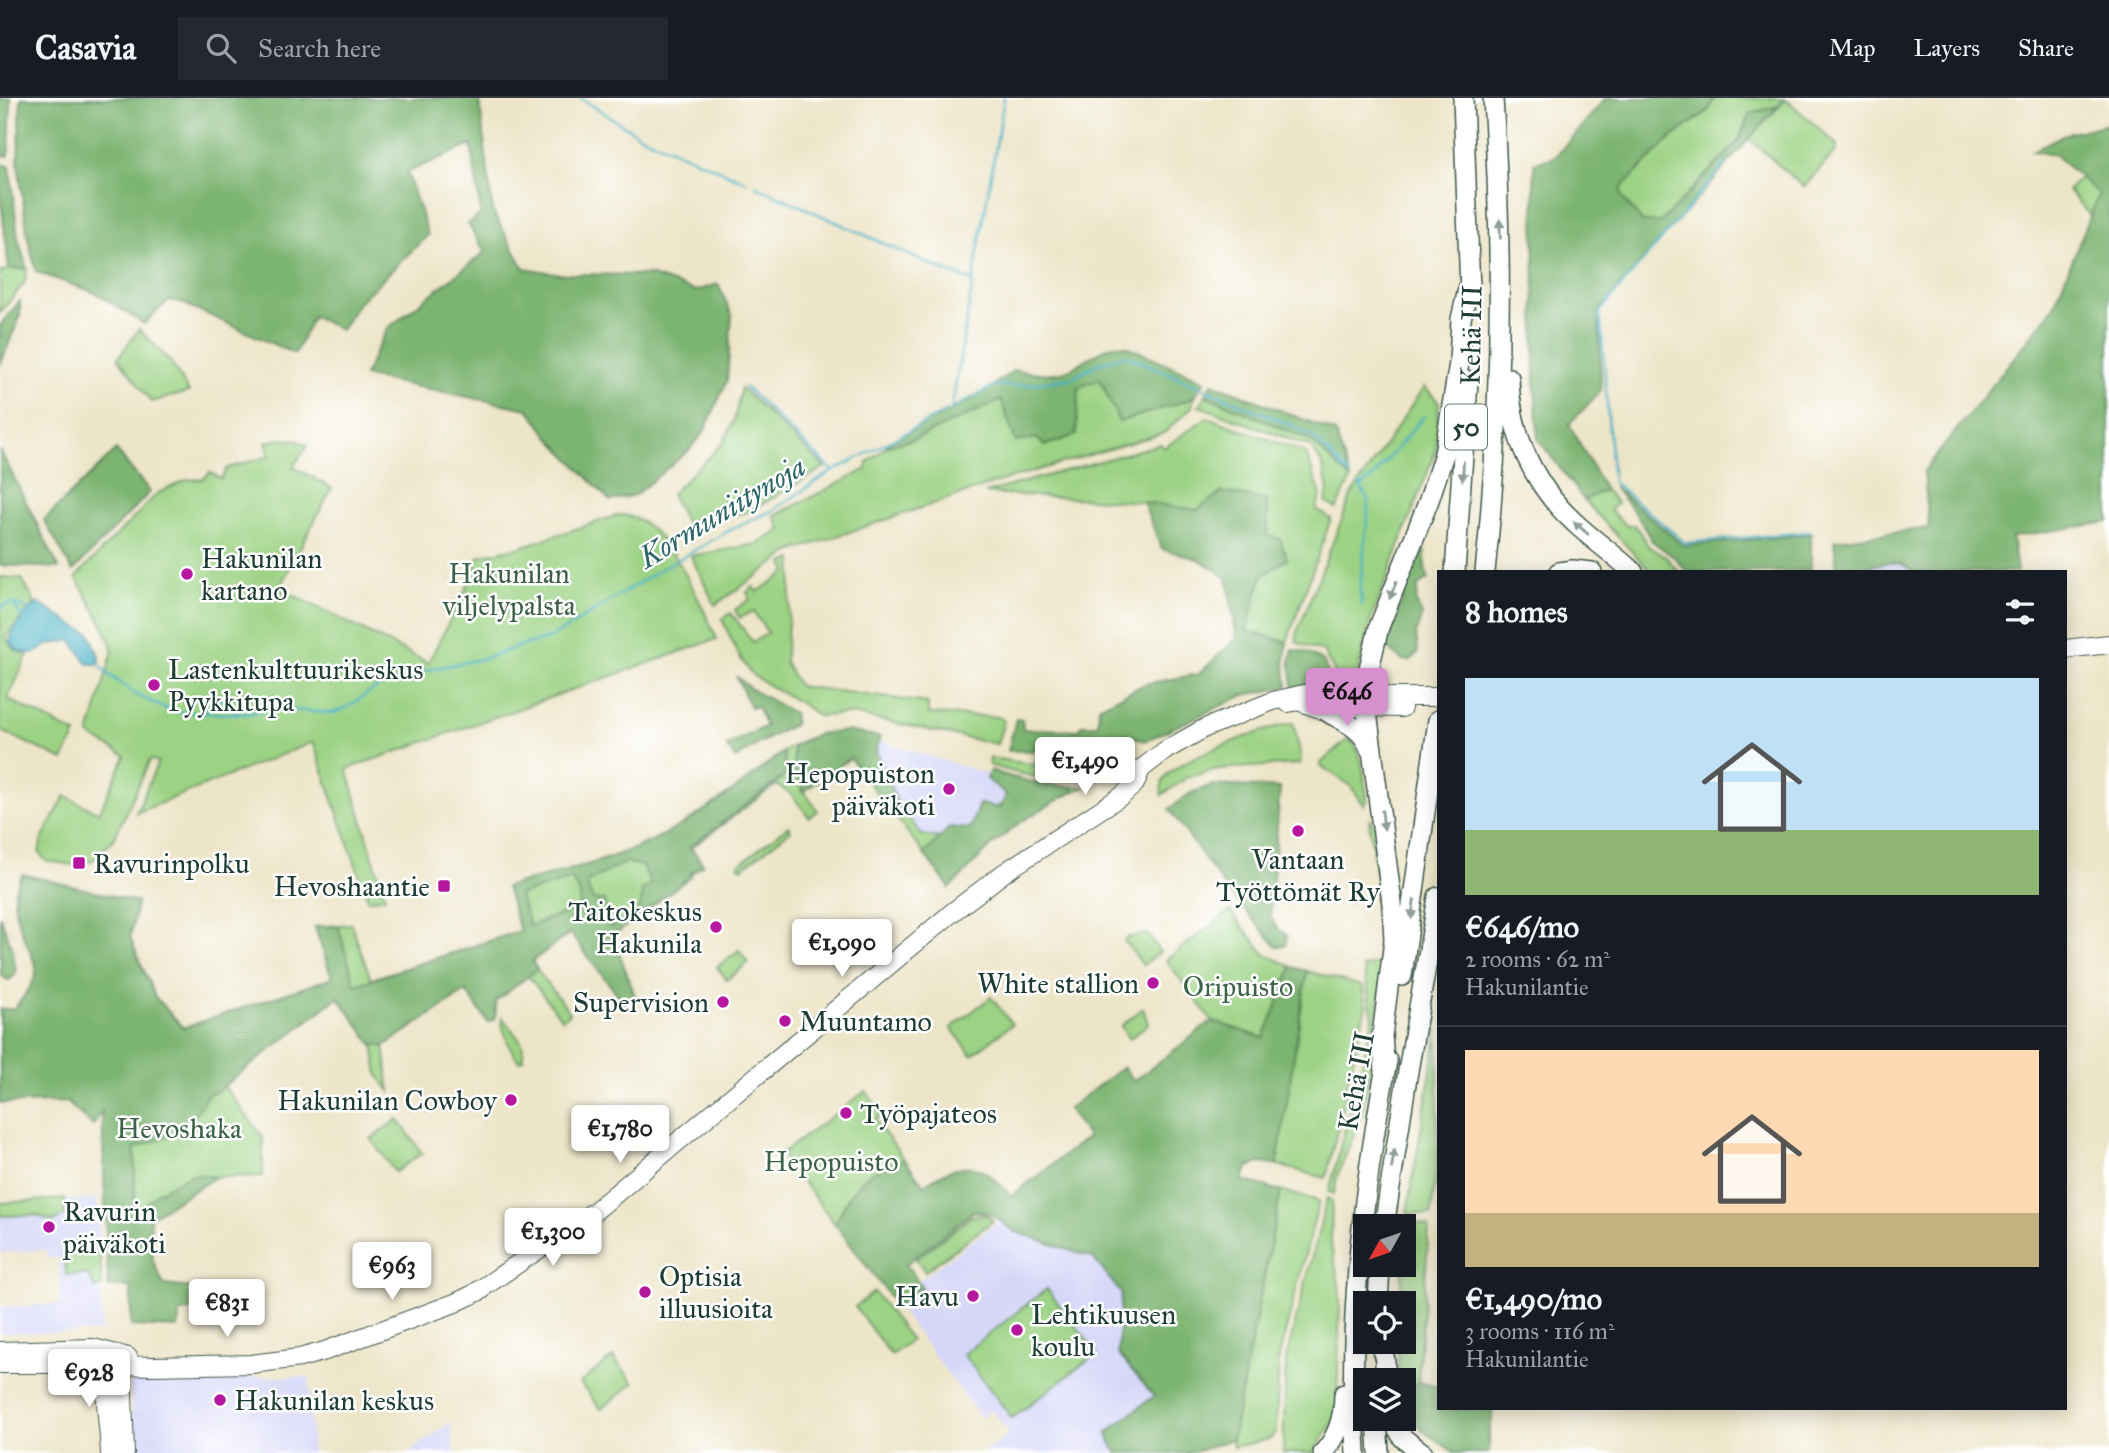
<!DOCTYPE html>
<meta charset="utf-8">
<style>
body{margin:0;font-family:"IM FELL Great Primer",serif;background:#242831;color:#f1f3f6;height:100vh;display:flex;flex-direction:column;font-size:26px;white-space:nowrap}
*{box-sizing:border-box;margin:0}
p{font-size:23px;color:#9ea1a6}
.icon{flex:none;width:38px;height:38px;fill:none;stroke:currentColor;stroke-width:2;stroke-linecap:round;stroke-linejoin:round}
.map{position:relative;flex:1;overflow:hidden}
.sheet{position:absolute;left:1437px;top:472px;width:630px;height:840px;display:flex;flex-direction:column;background:#171b24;border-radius:0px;box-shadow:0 4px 18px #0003}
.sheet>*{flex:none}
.needle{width:46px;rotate:230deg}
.buttons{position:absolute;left:1353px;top:1116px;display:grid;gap:14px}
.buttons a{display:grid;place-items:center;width:63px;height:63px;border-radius:0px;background:#171b24;box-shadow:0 4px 18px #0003;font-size:35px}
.price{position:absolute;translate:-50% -60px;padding:0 16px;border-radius:7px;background:#fff;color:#222;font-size:23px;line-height:46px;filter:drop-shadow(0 2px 4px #0008)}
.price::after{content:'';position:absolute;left:50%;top:42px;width:21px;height:16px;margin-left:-10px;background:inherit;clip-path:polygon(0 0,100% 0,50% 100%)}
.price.active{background:#d690ce;color:#111}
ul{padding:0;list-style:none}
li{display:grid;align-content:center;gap:14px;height:371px;padding:0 28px}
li+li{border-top:2px solid #363941}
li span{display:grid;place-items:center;height:217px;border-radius:0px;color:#555}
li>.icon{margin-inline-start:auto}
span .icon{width:126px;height:126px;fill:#fffc;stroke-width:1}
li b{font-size:30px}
h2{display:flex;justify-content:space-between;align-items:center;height:84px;padding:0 28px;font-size:30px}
header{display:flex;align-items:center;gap:42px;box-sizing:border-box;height:98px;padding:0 35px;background:#171b24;border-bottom:2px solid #363941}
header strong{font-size:33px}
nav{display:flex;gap:38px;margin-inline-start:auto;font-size:24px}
.search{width:490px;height:63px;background:#242831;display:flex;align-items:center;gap:18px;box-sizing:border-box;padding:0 24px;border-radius:0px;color:#9ea1a6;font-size:26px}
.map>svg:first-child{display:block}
.built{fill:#d6d7f8}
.green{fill:#9bd283;stroke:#5d885c;stroke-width:2}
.forest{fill:#7cb471;stroke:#4e7852;stroke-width:2;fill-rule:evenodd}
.water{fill:#46b1c4;stroke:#32777c;stroke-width:2}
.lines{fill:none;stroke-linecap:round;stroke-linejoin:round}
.stream{stroke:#46b1c4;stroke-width:2.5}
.major-casing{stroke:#3e564a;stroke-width:20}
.highway-casing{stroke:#3e564a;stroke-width:22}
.major{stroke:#fff;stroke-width:18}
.highway{stroke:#fff;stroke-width:19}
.oneway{fill:#8f9e9a}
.poi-dot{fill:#b5179e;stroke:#fff;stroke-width:2.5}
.labels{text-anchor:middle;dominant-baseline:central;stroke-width:5;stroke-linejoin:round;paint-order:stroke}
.shield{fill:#fff;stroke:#627771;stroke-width:2}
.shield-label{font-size:26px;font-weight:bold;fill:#1f3d34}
.street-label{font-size:28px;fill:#1f3d34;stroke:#fff}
.poi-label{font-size:28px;fill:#1f3d34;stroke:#fff;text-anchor:start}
.park-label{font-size:28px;fill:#3e6248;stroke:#fff}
.water-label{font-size:30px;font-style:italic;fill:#2d6666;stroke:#fff}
</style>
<header>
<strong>Casavia</strong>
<div class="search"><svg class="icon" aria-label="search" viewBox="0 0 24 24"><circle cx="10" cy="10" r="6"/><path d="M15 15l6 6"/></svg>Search here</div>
<nav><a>Map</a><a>Layers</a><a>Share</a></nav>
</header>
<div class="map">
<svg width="2109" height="1355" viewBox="0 0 2109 1355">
<rect width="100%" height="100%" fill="#fff"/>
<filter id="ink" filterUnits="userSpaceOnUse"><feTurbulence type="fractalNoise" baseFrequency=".0143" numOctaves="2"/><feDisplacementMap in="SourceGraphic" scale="14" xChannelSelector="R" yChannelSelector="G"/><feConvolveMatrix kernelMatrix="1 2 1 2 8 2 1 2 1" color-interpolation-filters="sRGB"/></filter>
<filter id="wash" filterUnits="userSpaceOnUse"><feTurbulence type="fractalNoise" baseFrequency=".00686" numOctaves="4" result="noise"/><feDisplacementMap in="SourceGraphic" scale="28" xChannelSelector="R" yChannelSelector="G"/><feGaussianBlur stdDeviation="1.57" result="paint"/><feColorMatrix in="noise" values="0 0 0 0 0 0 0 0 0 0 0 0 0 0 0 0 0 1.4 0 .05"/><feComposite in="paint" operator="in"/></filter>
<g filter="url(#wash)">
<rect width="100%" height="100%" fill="#ede5c8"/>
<path class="built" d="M1897 464 1909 470 1913 474H1843Z
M857 636 1011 683 1009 699 953 742 921 737 855 649Z
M98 1101 102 1234 0 1235V1209L61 1206 59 1160H47L46 1152 0 1155V1105Z
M999 1123 1014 1133 1093 1160 1121 1195 1118 1256 1154 1298 1106 1335 1117 1355H984L1009 1335 991 1312 981 1320 897 1208 922 1189 918 1183Z
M142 1279H309L312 1355H133L130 1286 134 1281Z
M451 1324 454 1355H408Z"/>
<path class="green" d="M1715 0H1784L1778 8 1750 15 1738 44 1661 124H1642L1621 99V90L1671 40 1709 12Z
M1786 1 1837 47 1836 53 1804 89 1749 41Z
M2106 28 2109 140 2068 92 2085 75Z
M9 171H27L25 184 0 215V174Z
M139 231 170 263 189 294 151 304 147 298 118 260Z
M1100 281 1119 323 1188 302 1194 298 1192 309 1164 335 1007 381 790 454 715 507 691 458 757 446 781 432 774 418 867 371V365L887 348 915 341 1001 302 1016 344 1078 289Z
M1424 289 1439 304 1436 352 1370 524 1356 582 1339 583 1324 554 1296 544 1298 532 1352 396Z
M741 290 825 369 759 408 744 415 724 418 690 433 671 396 723 345 734 323Z
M1205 297 1310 342 1351 381 1336 411 1326 404 1328 391 1323 368 1311 349 1199 308Z
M1207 319 1306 355 1321 397 1316 411 1331 421 1287 544 1246 533 1261 479 1287 461 1268 439 1222 394 1197 412 1143 404 985 395 1161 346 1164 350Z
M279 341 295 342 308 347 293 369 332 390 279 490 428 565 466 491 479 458 520 449 618 417C665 415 700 505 717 541L347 671 385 799 368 802 313 644 136 715 158 664 150 662 114 741 91 764 75 761 74 767 46 763 39 754 42 741 65 698 99 715 125 658 89 637 113 552 103 527 76 479 158 395 186 382 203 381 210 374 221 381 227 370 270 358 266 344Z
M1605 392 1617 405 1610 413 1626 427H1635L1649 449 1666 459 1679 474H1651L1584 402Z
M793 461 785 565 799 588 928 605V616L999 619 1004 623 997 646 851 616 818 618C799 601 776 594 756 579 740 567 731 539 722 521L731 515 753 544 768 535 753 513 740 520 735 512 750 501 747 494 753 489 757 494 787 474 783 465Z
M0 479 22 481 35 505 5 540 17 553 28 556 8 601 76 636 63 662 0 632Z
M1293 625 1301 658 1300 666 1218 671 1188 679 1162 697C1161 691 1161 686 1164 681 1176 660 1268 630 1293 625Z
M833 634 855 650 922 737 953 742 1009 700 1049 689H1085L1032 713 1006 730 950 790 851 660 804 693 818 713 809 719 791 696 776 687 691 750 703 766 613 838 635 898 625 906 570 835 531 864 570 915 562 921 528 878 496 903 495 921 488 924 466 893 384 948 390 993 378 977 373 947 338 899 224 988 263 1039V1078L215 1079 150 1119 153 1163 125 1130 122 1050 50 836 137 804 130 840 155 899 183 930 332 880 315 829 351 826 371 881 520 833 506 789C559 774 616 763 665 736 690 723 714 706 737 690 767 668 795 637 833 634Z
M1348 641C1363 648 1365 687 1367 703L1364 707 1350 687 1320 668 1322 664Z
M990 660 1038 667H1109L1118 670C1078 691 1031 680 989 667Z
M1371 721 1377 734 1387 829 1374 814 1377 783 1369 725Z
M788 728 791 732 742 770 740 769 738 767Z
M1230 813 1264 855 1292 869 1264 940 1212 923 1166 862Z
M1147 836 1160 854 1143 867 1124 843 1129 839Z
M739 852 748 865 727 882 717 869Z
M1385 864 1363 1014 1337 1079 1334 1096 1329 1094 1373 921 1363 869Z
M1307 873 1362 888 1366 908 1326 1080 1277 1067Z
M991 899 1012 926 972 957 951 930Z
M1143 910 1148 926 1129 941 1121 928Z
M502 919 522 945 524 961 520 963C511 957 501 929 502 919Z
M1438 932V1062L1431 1117 1407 1115Z
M866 993 882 1016 875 1022 904 1061 870 1075 850 1096 835 1126 781 1056Z
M398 1021 422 1055 395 1074 371 1041Z
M1281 1093 1319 1103 1279 1259 1276 1335 1270 1341 1233 1349 1232 1341Z
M1327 1100 1332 1103 1331 1147 1339 1185 1340 1202 1337 1304 1335 1320 1314 1355H1283L1286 1261Z
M65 1101V1118L60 1119 54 1124 36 1117 0 1118V1105Z
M983 1117 990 1119 993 1123 925 1173 916 1161 972 1118Z
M1406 1122 1429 1128 1418 1284 1404 1302V1283H1398V1244H1404V1206H1400Z
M100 1154 102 1189 95 1190 87 1176 66 1177 65 1156Z
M1047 1191 1097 1255 1012 1320 963 1256Z
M874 1194 911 1242 891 1257 855 1209Z
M613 1259 634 1285 601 1311 580 1285Z"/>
<path class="forest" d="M0 0H11L9 58 0 57Z
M21 0H479L493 114 524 170 560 176 649 177 696 193 718 186 732 217 727 283 704 334 688 353 635 397 610 403 550 340 528 311 364 278 387 231 485 154 468 126 481 116 471 47 407 74 428 137 359 204 341 232 313 218 295 256 180 204 169 202 144 226 96 195 36 174 28 140 18 64Z
M1606 0H1715L1709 12 1671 40 1621 90 1622 99 1643 124H1661L1738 44 1750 15 1778 8 1599 213 1601 293 1569 326 1605 392 1584 402 1538 341 1535 289 1534 65 1555 59Z
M2109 26V424L2012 439 2017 474H1913C1896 453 1860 474 1837 474L1834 442 1929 430 1924 373 2053 210 2099 96 2054 56 2032 53 2063 37Z
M0 66 10 68 18 140 27 171H9L0 95Z
M20 203V218L0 267V227Z
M1114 247 1127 248 1205 283 1194 298 1188 302 1119 324 1100 281 1079 289 1076 337 1044 348 1037 340 1016 344 1001 302 915 341 887 348 886 346 986 293 1014 272C1032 274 1053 279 1070 271 1085 263 1098 253 1114 247Z
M1212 285 1335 334 1351 381 1310 342 1205 297Z
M0 352 59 470 0 467Z
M116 352 150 394 73 473 44 422Z
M1613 388 1684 448 1811 436V471L1781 474H1687L1675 460 1652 443 1636 416Z
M1222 394 1267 402 1268 438 1280 441 1287 461 1262 478 1246 533 1287 544 1285 564 1287 589 1244 597 1145 643 1124 636 1091 652 1008 653 1016 621H1022L1023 631 1080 632 1081 627H1098L1099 609 1145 586 1199 576 1237 540 1227 479 1198 461 1162 451 1143 404 1197 412Z
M1425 453V471L1429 481 1418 488 1416 504 1422 517 1416 535 1418 554 1410 563 1402 562 1386 549 1419 454Z
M1293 552 1306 554 1324 564 1330 581 1293 590 1290 564Z
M736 578 751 591 793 615 795 626 761 644 736 661 726 648 766 628 757 608 751 610Z
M847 633 880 639 876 654 897 704 891 714 850 660 803 694 794 670 793 648 818 636Z
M784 654 786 677 690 749 703 766 690 776 691 778 613 838 635 898 625 906 570 835 532 863 537 871 496 903 495 921 488 924 466 893 384 948 373 947 338 899 216 994 209 995 186 1031 135 1050V1117L158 1094 192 1076 216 1079 150 1119 153 1163 164 1187 193 1190V1211L180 1215 178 1230 131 1228V1189H108L102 1013 93 1028 67 1004 0 1005V911H14C22 900 38 884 36 868 35 864 31 858 30 853 20 830 4 798 23 776L137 804 130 840 155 899 183 930 332 880 315 829 338 828 355 887 520 833 506 789C549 777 594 767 635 750 690 729 738 689 784 654ZM626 764 642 768 651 785 642 792 641 808 617 828 611 829 606 823 605 803 593 802 587 787 589 783ZM572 781 580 796 579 809 530 828 519 797Z
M990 672C1018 682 1044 688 1074 689L1073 693 1022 723 991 748 950 790 924 756 950 729 970 731 979 706 1001 710 1006 696 987 681Z
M1212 687 1280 690 1270 819 1278 831 1287 837 1286 847 1277 849 1228 793 1169 711 1191 695Z
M0 818 13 853 16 876 9 882 1 878Z
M1292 869 1307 873 1277 1067 1259 1065 1247 1070 1243 1082 1281 1093 1232 1341 1192 1355H1117L1106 1335 1154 1298 1118 1256 1121 1195 1093 1160 1014 1133 991 1116 974 1113 906 1166 922 1189 897 1208 835 1126 850 1096 870 1075 904 1061 924 1087C965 1060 978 1062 1011 1098L1088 1039 1068 1011 1123 969 1134 983 1212 923 1264 940Z
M1418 1284 1438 1289V1311H1494L1489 1335V1355H1455L1422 1332 1404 1305 1405 1296Z"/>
<path class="water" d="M38 505C56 515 71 528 90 535L100 561 99 566H88L71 542 48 547 34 556 17 553 10 545C12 529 25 515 38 505Z"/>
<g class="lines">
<path class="stream" d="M580 0 641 38 747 84
M1725 66 1600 214 1613 384 1685 445 1809 434
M756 88 938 170 973 183 952 308
M973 183 1004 0
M745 289 833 373
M1359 386 1369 404 1360 491 1362 507
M1361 389 1374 378 1424 318
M15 508 22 520
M0 512 3 508 13 505 29 512
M99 566 109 577 137 597 173 614 245 616 278 611 333 615 346 610 376 590 423 573 490 559 519 548 551 540 663 470 734 430 772 413 828 376 996 287 1017 288 1073 280 1097 266 1125 257 1293 328 1313 339 1350 377
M206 616C211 605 216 601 228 600L238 616"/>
</g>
</g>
<g filter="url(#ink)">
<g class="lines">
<defs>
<path id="major" d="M2065 551 2109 546
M1288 605 1298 603 1326 613 1359 609 1402 610
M472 1197 595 1113 954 813 1005 774 1123 697 1135 686 1141 671 1166 652 1205 630 1273 603 1326 591H1364L1389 599H1438
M0 1253 93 1250 128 1259
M110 1255C100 1282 109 1326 110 1355
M115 1260 122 1268 125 1355
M0 1266H93L152 1268 251 1266 300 1260 325 1253 455 1205 482 1192"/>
<path id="highway" d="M1463 0 1470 194
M1509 280C1510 336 1534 388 1575 425 1593 442 1615 457 1633 474
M1455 474 1468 283
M1485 474C1502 316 1503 158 1493 0
M1559 474 1573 472 1592 474
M1326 613C1344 624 1362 629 1370 651
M1402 878 1438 622
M1385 974 1382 938 1394 842 1392 805 1364 591 1379 529 1429 402 1444 356 1459 265 1461 221 1470 183
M1384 1129 1407 979 1438 799
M1378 1206 1380 1167
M1380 1244 1385 1262V1283
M1377 1321 1379 1355
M1392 1321 1403 1340 1423 1355
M1323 1355C1338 1339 1344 1318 1344 1296
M1356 1355C1347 1223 1363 1092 1387 963"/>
</defs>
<use href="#major" class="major-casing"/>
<use href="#highway" class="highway-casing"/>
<use href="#major" class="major"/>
<use href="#highway" class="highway"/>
</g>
<defs><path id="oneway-solid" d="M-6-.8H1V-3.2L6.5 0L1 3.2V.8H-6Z" transform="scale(1.75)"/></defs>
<g class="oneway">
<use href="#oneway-solid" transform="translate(1500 131) rotate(-92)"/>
<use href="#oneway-solid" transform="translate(1463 373) rotate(93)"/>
<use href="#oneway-solid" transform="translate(1581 430) rotate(-139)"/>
<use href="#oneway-solid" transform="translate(1393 492) rotate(111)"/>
<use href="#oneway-solid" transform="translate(1383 722) rotate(83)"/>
<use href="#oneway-solid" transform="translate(1413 811) rotate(98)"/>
<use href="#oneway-solid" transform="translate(1393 1061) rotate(-81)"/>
</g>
</g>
<g class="poi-dot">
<circle cx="187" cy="476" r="7"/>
<circle cx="154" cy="587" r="7"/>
<circle cx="949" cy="691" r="7"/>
<circle cx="1298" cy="733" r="7"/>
<rect x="72" y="758" width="14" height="14" rx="3.5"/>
<rect x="437" y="781" width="14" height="14" rx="3.5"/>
<circle cx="716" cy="829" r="7"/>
<circle cx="1153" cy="885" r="7"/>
<circle cx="723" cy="904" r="7"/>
<circle cx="785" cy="923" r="7"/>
<circle cx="511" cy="1002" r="7"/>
<circle cx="846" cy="1015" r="7"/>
<circle cx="49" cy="1129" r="7"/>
<circle cx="645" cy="1194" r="7"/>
<circle cx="973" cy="1198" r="7"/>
<circle cx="1017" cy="1232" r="7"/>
<circle cx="220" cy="1302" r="7"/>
</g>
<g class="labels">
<rect class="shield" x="1445" y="306.5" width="42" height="45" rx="5"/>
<g class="shield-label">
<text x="1466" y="329">50</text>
</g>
<g class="street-label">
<text transform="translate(1471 237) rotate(-89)">Kehä III</text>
<text transform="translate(1356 983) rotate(-80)">Kehä III</text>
</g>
<g class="poi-label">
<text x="201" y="460">Hakunilan<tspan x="201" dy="32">kartano</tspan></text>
<text x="168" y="571">Lastenkulttuurikeskus<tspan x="168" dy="32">Pyykkitupa</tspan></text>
<text x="935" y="675" text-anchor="end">Hepopuiston<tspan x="935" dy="32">päiväkoti</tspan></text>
<text x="1298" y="761" text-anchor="middle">Vantaan<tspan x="1298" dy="32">Työttömät Ry</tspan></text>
<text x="93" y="765">Ravurinpolku</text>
<text x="430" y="788" text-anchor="end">Hevoshaantie</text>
<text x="702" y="813" text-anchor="end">Taitokeskus<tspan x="702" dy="32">Hakunila</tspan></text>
<text x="1139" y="885" text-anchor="end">White stallion</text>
<text x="709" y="904" text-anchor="end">Supervision</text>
<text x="799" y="923">Muuntamo</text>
<text x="497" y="1002" text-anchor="end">Hakunilan Cowboy</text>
<text x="860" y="1015">Työpajateos</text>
<text x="63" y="1113">Ravurin<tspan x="63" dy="32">päiväkoti</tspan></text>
<text x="659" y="1178">Optisia<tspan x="659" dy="32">illuusioita</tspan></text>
<text x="959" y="1198" text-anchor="end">Havu</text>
<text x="1031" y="1216">Lehtikuusen<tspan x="1031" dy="32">koulu</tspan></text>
<text x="234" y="1302">Hakunilan keskus</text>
</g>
<g class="park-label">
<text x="509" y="475">Hakunilan<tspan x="509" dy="32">viljelypalsta</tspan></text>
<text x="1238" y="888">Oripuisto</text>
<text x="179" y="1030">Hevoshaka</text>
<text x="831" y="1063">Hepopuisto</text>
</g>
<g class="water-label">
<text transform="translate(722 414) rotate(-31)">Kormuniitynoja</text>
</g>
</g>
</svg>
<div class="buttons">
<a><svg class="needle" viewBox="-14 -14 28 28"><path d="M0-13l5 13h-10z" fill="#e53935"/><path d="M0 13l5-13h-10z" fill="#9ea1a6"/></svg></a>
<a><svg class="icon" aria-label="locate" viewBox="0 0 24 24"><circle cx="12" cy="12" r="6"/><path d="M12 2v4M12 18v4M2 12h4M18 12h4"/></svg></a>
<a><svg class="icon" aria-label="layers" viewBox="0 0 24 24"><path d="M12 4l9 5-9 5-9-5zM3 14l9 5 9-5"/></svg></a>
</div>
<b class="price active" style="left:1347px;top:630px">€646</b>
<b class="price" style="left:1085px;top:699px">€1,490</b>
<b class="price" style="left:842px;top:881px">€1,090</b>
<b class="price" style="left:620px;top:1067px">€1,780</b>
<b class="price" style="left:553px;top:1170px">€1,300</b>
<b class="price" style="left:392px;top:1204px">€963</b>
<b class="price" style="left:227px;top:1241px">€831</b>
<b class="price" style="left:89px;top:1311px">€928</b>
<section class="sheet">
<h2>8 homes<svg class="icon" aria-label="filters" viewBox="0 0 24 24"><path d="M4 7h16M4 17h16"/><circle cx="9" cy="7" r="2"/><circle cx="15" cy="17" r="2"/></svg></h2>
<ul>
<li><span style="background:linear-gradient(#bfe0f5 70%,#8fb573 0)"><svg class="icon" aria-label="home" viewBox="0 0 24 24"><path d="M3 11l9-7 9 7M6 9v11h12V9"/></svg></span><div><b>€646/mo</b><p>2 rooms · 62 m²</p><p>Hakunilantie</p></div></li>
<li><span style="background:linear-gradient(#ffd9b3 75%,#c2b280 0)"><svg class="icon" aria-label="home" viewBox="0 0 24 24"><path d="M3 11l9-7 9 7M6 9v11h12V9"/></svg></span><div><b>€1,490/mo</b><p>3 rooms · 116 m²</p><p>Hakunilantie</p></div></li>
</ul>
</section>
</div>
